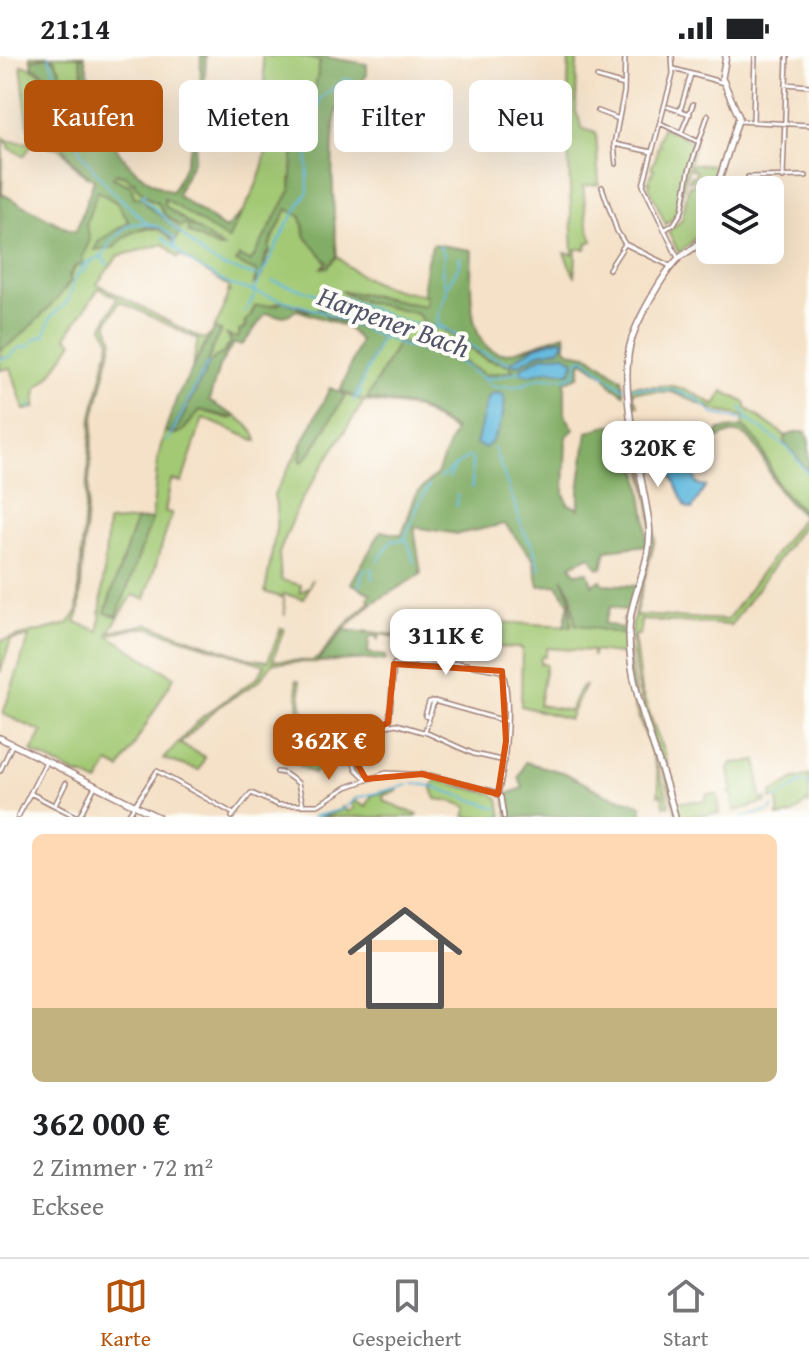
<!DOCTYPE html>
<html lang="de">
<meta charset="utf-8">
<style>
body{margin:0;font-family:"Gentium Book Plus",serif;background:#f2f2f2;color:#202124;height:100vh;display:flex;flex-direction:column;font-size:30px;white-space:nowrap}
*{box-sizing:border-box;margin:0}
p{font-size:26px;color:#757577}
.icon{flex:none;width:44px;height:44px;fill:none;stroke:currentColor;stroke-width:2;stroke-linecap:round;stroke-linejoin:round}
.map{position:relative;height:761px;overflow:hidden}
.details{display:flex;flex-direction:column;background:#fff;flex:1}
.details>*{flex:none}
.guide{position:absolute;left:24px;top:24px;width:762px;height:72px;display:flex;gap:16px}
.fabs{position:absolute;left:696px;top:120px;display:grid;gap:16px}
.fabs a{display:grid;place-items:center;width:88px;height:88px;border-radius:12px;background:#fff;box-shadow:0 8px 32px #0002;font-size:40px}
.price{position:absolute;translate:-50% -68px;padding:0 18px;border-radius:16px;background:#fff;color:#222;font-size:26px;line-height:52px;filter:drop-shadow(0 2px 4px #0008)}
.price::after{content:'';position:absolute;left:50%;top:48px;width:24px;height:18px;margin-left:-12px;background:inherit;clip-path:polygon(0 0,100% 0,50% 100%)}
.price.active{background:#b45309;color:#fff}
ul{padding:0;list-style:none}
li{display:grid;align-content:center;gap:16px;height:424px;padding:0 32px}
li+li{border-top:2px solid #e0e0e0}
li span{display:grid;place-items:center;height:248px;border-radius:12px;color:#555}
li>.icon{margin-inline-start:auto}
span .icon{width:144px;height:144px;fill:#fffc;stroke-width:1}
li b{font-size:34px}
.pill{padding:0 28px;border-radius:12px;background:#fff;box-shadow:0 8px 32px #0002;font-size:28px;line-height:72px}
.pill.active{background:#b45309;color:#fff}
.status{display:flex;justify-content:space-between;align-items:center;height:56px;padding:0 40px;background:#fff;direction:ltr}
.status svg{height:22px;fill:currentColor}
.menu{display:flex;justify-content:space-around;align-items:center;height:112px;border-top:2px solid #e0e0e0;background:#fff;font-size:22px;color:#757577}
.menu a{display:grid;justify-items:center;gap:4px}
.menu .active{color:#b45309}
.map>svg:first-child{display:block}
.green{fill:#a3c974;stroke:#767450;stroke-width:2;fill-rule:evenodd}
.forest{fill:#82ad66;stroke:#666648;stroke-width:2}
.water{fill:#61b9de;stroke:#566c84;stroke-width:2}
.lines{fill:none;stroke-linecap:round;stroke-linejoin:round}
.stream{stroke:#61b9de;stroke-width:2}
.minor-casing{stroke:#9f8079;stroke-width:6}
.tertiary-casing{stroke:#9f8079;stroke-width:8}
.minor{stroke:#fff;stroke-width:3}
.tertiary{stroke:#fff;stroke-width:5}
.marked{fill:none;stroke:#d8530f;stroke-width:6;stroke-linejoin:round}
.labels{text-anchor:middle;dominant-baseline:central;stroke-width:8;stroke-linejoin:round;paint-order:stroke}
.water-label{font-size:28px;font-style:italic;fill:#52556a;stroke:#fdfcf7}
</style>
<div class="status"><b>21:14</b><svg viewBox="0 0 49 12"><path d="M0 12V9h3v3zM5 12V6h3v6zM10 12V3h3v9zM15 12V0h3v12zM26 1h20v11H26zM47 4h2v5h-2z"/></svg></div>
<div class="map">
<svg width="809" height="761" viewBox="0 0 809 761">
<rect width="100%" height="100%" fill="#fdfcf7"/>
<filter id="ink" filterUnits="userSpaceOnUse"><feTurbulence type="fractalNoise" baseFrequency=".0125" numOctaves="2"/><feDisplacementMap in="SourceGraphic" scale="16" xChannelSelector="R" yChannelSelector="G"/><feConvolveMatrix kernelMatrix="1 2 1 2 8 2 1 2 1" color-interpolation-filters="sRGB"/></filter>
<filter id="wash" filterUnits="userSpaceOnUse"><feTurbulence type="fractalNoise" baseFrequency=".006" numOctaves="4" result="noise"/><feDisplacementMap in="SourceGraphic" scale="32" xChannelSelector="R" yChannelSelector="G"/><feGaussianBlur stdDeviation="1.8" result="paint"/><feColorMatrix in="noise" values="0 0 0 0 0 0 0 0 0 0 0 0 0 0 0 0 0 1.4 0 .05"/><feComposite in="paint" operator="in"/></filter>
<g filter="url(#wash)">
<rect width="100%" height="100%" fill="#f4e1c7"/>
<path class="green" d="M30 0H79L88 41C63 42 65 15 52 1L31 4Z
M262 0H301L320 5 314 39 296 56 291 133 251 206 257 216 254 226 264 213 269 191 287 153 301 161 306 181 328 207 323 211H328L337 200C360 225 394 236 427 239L426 250C400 247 368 235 344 237L363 245 418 258 425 269 443 273 485 303 510 309 514 315 486 319 458 303 398 286 367 343 418 351 455 373 454 375 417 352 364 345 300 446 279 497 281 524 301 529 300 537 309 531 312 523 304 543 283 538 285 560 283 542 265 536 276 473 277 454 274 439 303 386 300 404 302 406 312 395 345 340 339 336 342 331 346 339 364 345 355 341 381 279 284 245 252 255 251 260 244 268 246 271 241 274 239 281 236 283 227 279 231 285 224 297 214 302 175 377 183 375 200 354 230 363 233 362V359C244 365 255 373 257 385L203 362 182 426 171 424 165 456 172 457 145 543 133 539 109 576 148 568 247 602 268 605 281 572 284 573 273 604 312 605 319 601 340 574 370 546 371 548 338 579 317 606 273 607 259 625 218 651 180 688 205 701 199 714 163 703 202 661 258 621 265 609 150 572H136L108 579 174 621 120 713 109 707 98 727 82 719 80 721 81 719H78L32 696 42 676 3 658 29 581 11 584 0 617V585L68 568 77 556 92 361 110 285 103 270 117 242 99 232 66 281 73 286 50 320 37 332 35 352 24 354 11 312 0 314V294L61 238 90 184 86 168 97 134 117 147 129 166 99 185C124 180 157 159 173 186L179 175 146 149 143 142 134 141 131 130 113 122 116 118C140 120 137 142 158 147L164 158 181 171 183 167 189 171V176L223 192 165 150 164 141 228 183C240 159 257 135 263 108 272 74 266 35 262 0ZM164 188 178 202 180 199 229 231 230 236 228 235 224 252 214 273 221 275 212 287 211 297 170 377 165 375 158 401 152 463 117 560 105 556 136 464 108 466 99 575 75 566 79 557 94 361 113 284 107 267 120 245 195 282 198 284 192 312 210 279 203 283 198 281 97 228 118 200Z
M569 0H577L576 56 583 73 596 77 599 128 583 130 587 167 593 185 587 187 586 193H576L575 221 564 197 573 198 567 66Z
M21 9C68 21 52 57 64 92 67 103 82 113 89 122L79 115 60 92 32 88 24 100 9 92V87L5 85 3 97 0 93V79L9 85 30 87Z
M662 71 695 86 676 159 666 169 649 131 650 126H648L654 113 651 112 656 102 657 92 660 90 658 88Z
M692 108 719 109 712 134H710C710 159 700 183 679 197L668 176 682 164 689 129H695V125H689L690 120 695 121 696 114 691 113Z
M638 329C650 332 660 329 671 330 687 332 701 342 715 349L723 335 746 347V352L786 380 784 386 809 416V466L806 465 731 569 641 564 640 578 634 580 641 635 664 697 676 746 705 745 707 738 718 739 719 757 677 761C663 701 633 644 632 581 632 549 647 521 651 490 655 463 645 432 641 404L644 405 655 484 635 559 727 564 805 457 785 437 777 427 759 386 743 371V360L717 355 672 336 634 335 633 340 638 349 633 350 631 330Z
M562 521 571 536 575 568 626 579 636 646 670 749 664 750 662 738 658 739C663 718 643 676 636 654 630 636 628 618 627 599L594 595 592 601V595L547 592 545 601H541L540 607 546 609 539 649 570 655 579 634 585 629 569 663 521 650 522 592C468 591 417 586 364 575L471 588 494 566 571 570 570 540Z
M296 624 299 625 303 659 369 666H351L341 698 351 705 358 716H355L350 709 344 707 338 711 326 699 314 718 286 701 284 667 300 666Z
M757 705 761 744 767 742 766 746 735 755 732 747 733 741 729 736 732 734 729 713 732 707Z
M809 719V748L807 746 793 758 778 761V743H771L772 737 793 724Z
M435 724 493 738 499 743 502 761H465L468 751 451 745 436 743 432 733Z
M399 732 396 736 383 739 384 745 418 759 416 761H319L340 755 342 751 348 756 354 752 352 748 355 743 358 747 366 751 372 739Z"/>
<path class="forest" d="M79 0H84C98 58 110 113 172 136 196 94 201 48 201 0H206L203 56 193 105 177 139 225 173 241 157 228 184 164 142 165 150 223 192H218L188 176 189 171 184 168 181 171 164 158 158 147 152 145 135 130V125L132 126 124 119 116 118 113 122 131 130 134 141 143 142 147 149 180 175 174 187C162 159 129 173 115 191L94 194 99 185 129 166 117 147 97 135 86 168 90 184 82 201 83 209 75 210 69 220 71 225C57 244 21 284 0 294V93L3 97 2 138 66 172 76 175 94 124C84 118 67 102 64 91 57 66 63 21 32 11L31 4 47 1 55 4 69 34 85 42 88 38Z
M302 0H319L367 8V19C361 27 341 45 338 52 328 80 334 168 337 200L328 211 322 212 327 206 306 181 301 161 287 153 269 190 270 197 266 198 262 220 254 228 257 216 236 206 239 200 251 206 291 133 296 55 314 39 320 5Z
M433 188 472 194C471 219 464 299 505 297 522 296 548 283 565 278L566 292 571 296 590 300 622 323 624 338 611 329 604 319 582 304 579 320 565 326V359L574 373 566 381 564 437 568 448 579 453V435L587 376 609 369 631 370 646 463 647 489 606 494 602 512 597 511 590 500 571 509 575 517 588 516 592 529 601 524 603 528 637 530 630 556 611 550 604 567 623 573V564L629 558 626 579 575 568 571 536 562 522 570 540 571 570H564L569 547 557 529 539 530 533 503 505 468 458 478 414 471 421 518 371 548 368 543 371 538 351 527 381 475 402 479 416 438 437 418 455 373 418 351 367 343 398 286 458 303 486 319 513 315 510 309 485 303 443 273 425 269 418 258 363 245 341 235C370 238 397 247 426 250L427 239H423C425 221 425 203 433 188Z
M284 245 307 255 322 252 327 261 382 279 355 341 343 336 342 331 360 285 347 271 297 254C286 261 280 262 267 257 257 267 251 280 242 289L233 288 219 311 209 345 233 359V362L200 354 183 375 174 379 209 308 214 302 224 297 231 285 227 279 236 282 239 281V275L246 272 245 265 251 260 255 250 277 249Z
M214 273 221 276C212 287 212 297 206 309 195 333 183 355 170 377L165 375 177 341Z
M330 332 345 339 312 395 302 406 300 404 303 386Z
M743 371 759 386 777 427 785 437 805 457 803 459C794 452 786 445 780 436 762 411 755 355 713 386L719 374Z
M798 376H806L809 386V416L784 386 786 380Z
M152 463 117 560 105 557 136 464Z
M344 574 381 578 378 584 374 579 369 582 368 597 386 600 385 605 369 603 317 606Z
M525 706 565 717 605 738 642 749V761H508L505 739 523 732 519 722Z"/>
<path class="water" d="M559 283 565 284 560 293 540 297 517 309 510 307 536 290Z
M564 298 574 305 570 317 549 314 529 319 521 317 522 311 543 300Z
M503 337C508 352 498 383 485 392L476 388C481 375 484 345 491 338Z
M678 404H686L694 418 697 428 706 430 692 453 686 451 669 414 672 406Z"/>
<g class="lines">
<path class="stream" d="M49 0 81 97 109 132 149 169
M343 29 344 32
M298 58 311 70
M145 137 142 141 205 200 222 210 257 220
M163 181 174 191
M440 190 444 199 442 217 447 235C443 245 438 255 437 267L482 297 510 307
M101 201 108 209
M83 217 92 205
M272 225 337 244 344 242 407 267 447 273
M448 229 460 208V201
M326 230 327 228
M253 236 287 169 308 135 307 76 312 69 311 64 317 60 320 43 345 23 353 24
M245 256 256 237
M0 303 10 301 20 291H29L35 283 45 279 50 262 67 246 76 221 84 208 102 200 112 184 128 169 140 167 160 171 174 182 175 192 190 206 228 228 326 257 405 290 457 304 494 331 519 330 539 322H566L575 318 579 304 583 302C596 310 612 328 624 332
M484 322H493L521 315
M631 331 673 334 697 343 714 358 750 365 788 392 809 419
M355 342 381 281
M354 344 361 336
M29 346 31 353
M741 351 750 365
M167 386 208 307
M494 392 519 460
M472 402V432
M440 422 469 400
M449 422 454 412
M456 450 457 439
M519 463 522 469
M522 472 534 493 539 514
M404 484H407L414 506
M378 505 391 485 404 484 420 445 429 430
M371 512 373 523
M360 530 362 518 366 513
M286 674 294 677
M305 683 342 713
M414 728 427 729 497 752
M776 743 801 727H809
M313 761 343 753 357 742 408 729
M498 761 499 759
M742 761 770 755 773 749"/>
</g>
</g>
<g filter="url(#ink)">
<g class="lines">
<defs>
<path id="minor" d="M672 0 673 18 643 129 678 202
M674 13 724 27
M597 21 624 29
M786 28 809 30
M668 51 690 58
M598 55 619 63
M680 55 691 18
M753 64 755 0
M738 65 809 69
M660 67 699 86
M681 77 693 48
M614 88 652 96
M616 108 614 88 624 36 625 0
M748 121 806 120
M783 122 787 0
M602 131 617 175 625 188 672 211
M664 174 674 168 682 155 689 115 708 59
M609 213 625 188
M429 661 425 660 429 646 434 645
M389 668 394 608 459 607 502 615C513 642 505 709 498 738
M505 705 474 698 425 676 434 645 505 665
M0 715 12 689
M277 716 284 717 298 727 303 749
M366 723 356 713 354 707 373 673 396 668 423 676
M30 737 77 761
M55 749 66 727
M18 761 46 706
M79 761 95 730
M127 761 157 715 234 758
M232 761 251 737 278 749H318L347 731 386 717 429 719 492 735 501 741 504 761"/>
<path id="tertiary" d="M716 134 739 61 722 22 726 0
M0 682 158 761
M675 761C661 700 630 643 629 580 628 540 654 507 649 467 642 416 616 329 632 282 638 263 663 218 677 204 683 198 691 195 697 189 705 180 707 167 710 155"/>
</defs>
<use href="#minor" class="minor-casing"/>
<use href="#tertiary" class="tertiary-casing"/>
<use href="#minor" class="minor"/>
<use href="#tertiary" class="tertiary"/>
</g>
</g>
<path class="marked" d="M394 608 502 615 506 685 498 738 422 718 366 723 355 704 372 674 388 667Z"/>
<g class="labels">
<g class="water-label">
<text transform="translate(394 265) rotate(20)">Harpener Bach</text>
</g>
</g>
</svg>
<div class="fabs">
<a><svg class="icon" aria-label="layers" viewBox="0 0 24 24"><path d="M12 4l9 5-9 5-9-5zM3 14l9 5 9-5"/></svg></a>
</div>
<b class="price" style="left:658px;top:433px">320K €</b>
<b class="price" style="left:446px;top:621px">311K €</b>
<b class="price active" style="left:329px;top:726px">362K €</b>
<div class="guide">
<a class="pill active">Kaufen</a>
<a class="pill">Mieten</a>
<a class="pill">Filter</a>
<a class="pill">Neu</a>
</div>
</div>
<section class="details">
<ul>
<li><span style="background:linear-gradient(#ffd9b3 70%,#c2b280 0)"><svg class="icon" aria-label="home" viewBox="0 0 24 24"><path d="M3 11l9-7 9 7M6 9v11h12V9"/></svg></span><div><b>362 000 €</b><p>2 Zimmer · 72 m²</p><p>Ecksee</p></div></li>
</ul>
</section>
<nav class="menu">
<a class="active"><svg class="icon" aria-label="map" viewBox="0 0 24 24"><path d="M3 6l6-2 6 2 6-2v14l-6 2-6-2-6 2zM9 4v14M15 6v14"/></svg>Karte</a>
<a><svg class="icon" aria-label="saved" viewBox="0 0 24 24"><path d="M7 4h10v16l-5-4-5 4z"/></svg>Gespeichert</a>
<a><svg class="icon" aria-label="home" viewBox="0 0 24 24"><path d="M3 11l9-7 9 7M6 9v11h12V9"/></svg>Start</a>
</nav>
